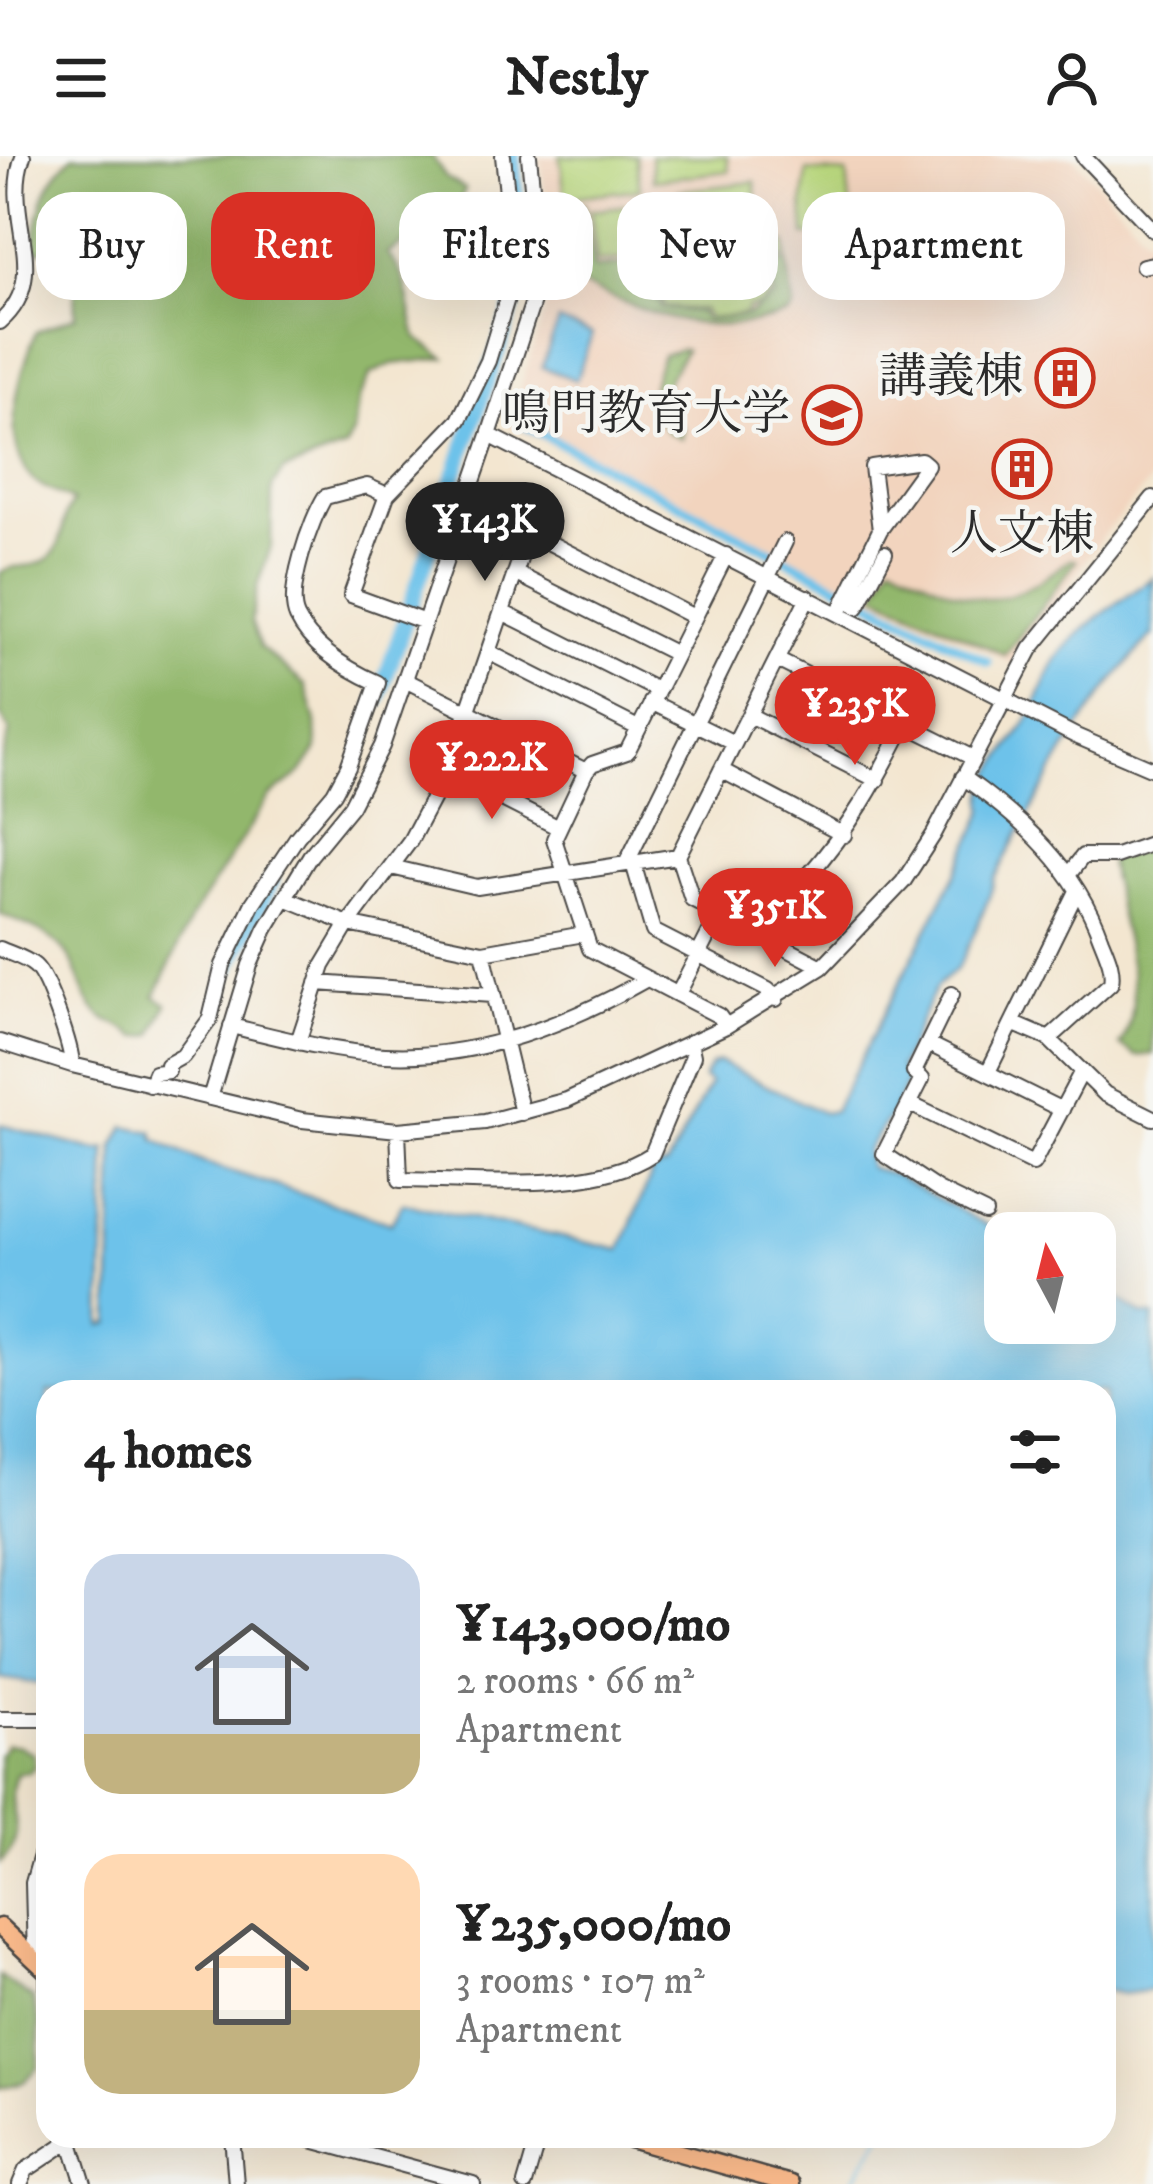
<!DOCTYPE html>
<meta charset="utf-8">
<style>
body{margin:0;font-family:"IM FELL DW Pica","Noto Serif JP",serif;background:#f6f6f6;color:#222;height:100vh;display:flex;flex-direction:column;font-size:45px;white-space:nowrap}
*{box-sizing:border-box;margin:0}
p{font-size:39px;color:#767676}
.icon{flex:none;width:66px;height:66px;fill:none;stroke:currentColor;stroke-width:2;stroke-linecap:round;stroke-linejoin:round}
.map{position:relative;flex:1;overflow:hidden}
.sheet{position:absolute;left:36px;top:1224px;width:1080px;height:768px;display:flex;flex-direction:column;background:#fff;border-radius:36px;box-shadow:0 12px 48px #0002}
.sheet>*{flex:none}
.top-card{position:absolute;left:36px;top:36px;width:1083px;height:108px;display:flex;gap:24px}
.needle{width:78px;rotate:353deg}
.buttons{position:absolute;left:984px;top:1056px;display:grid;gap:24px}
.buttons a{display:grid;place-items:center;width:132px;height:132px;border-radius:24px;background:#fff;box-shadow:0 12px 48px #0002;font-size:60px}
.price{position:absolute;translate:-50% -102px;padding:0 27px;border-radius:42px;background:#d93025;color:#fff;font-size:39px;line-height:78px;filter:drop-shadow(0 3px 6px #0008)}
.price::after{content:'';position:absolute;left:50%;top:72px;width:36px;height:27px;margin-left:-18px;background:inherit;clip-path:polygon(0 0,100% 0,50% 100%)}
.price.on{background:#222;color:#fff}
ul{padding:0;list-style:none}
li{display:flex;align-items:center;gap:36px;height:300px;padding:0 48px}
li span{display:grid;place-items:center;flex:none;width:336px;height:240px;border-radius:36px;color:#555}
li>.icon{margin-inline-start:auto}
span .icon{width:144px;height:144px;fill:#fffc;stroke-width:1}
li b{font-size:51px}
h2{display:flex;justify-content:space-between;align-items:center;height:144px;padding:0 48px;font-size:51px}
.chip{padding:0 42px;border-radius:36px;background:#fff;box-shadow:0 12px 48px #0002;font-size:42px;line-height:108px}
.chip.on{background:#d93025;color:#fff}
header{display:flex;justify-content:space-between;align-items:center;height:156px;padding:0 48px;background:#fff;font-size:54px;font-weight:700}
.map>svg:first-child{display:block}
.built{fill:#f2d4be}
.green{fill:#b8d67d;stroke:#728054;stroke-width:3}
.forest{fill:#92b76c;stroke:#5e714c;stroke-width:3}
.water{fill:#6dc2ea;stroke:#4c768a;stroke-width:3}
.lines{fill:none;stroke-linecap:round;stroke-linejoin:round}
.stream{stroke:#6dc2ea;stroke-width:3}
.canal{stroke:#6dc2ea;stroke-width:9}
.river{stroke:#6dc2ea;stroke-width:16}
.minor-casing{stroke:#494744;stroke-width:18}
.major-casing{stroke:#494744;stroke-width:21}
.minor{stroke:#fff;stroke-width:14}
.major{stroke:#fbbb8c;stroke-width:16}
.labels{text-anchor:middle;dominant-baseline:central;stroke-width:9;stroke-linejoin:round;paint-order:stroke}
.poi-label{font-size:48px;fill:#2b2b2b;stroke:#f6f6f2;text-anchor:end}
</style>
<header><svg class="icon" aria-label="menu" viewBox="0 0 24 24"><path d="M4 6h16M4 12h16M4 18h16"/></svg>Nestly<svg class="icon" aria-label="person" viewBox="0 0 24 24"><circle cx="12" cy="8" r="4"/><path d="M4 21q1-7 8-7t8 7"/></svg></header>
<div class="map">
<svg width="1153" height="2028" viewBox="0 0 1153 2028">
<rect width="100%" height="100%" fill="#f6f6f2"/>
<filter id="ink" filterUnits="userSpaceOnUse"><feTurbulence type="fractalNoise" baseFrequency=".00833" numOctaves="2"/><feDisplacementMap in="SourceGraphic" scale="24" xChannelSelector="R" yChannelSelector="G"/><feConvolveMatrix kernelMatrix="1 2 1 2 8 2 1 2 1" color-interpolation-filters="sRGB"/></filter>
<filter id="wash" filterUnits="userSpaceOnUse"><feTurbulence type="fractalNoise" baseFrequency=".004" numOctaves="4" result="noise"/><feDisplacementMap in="SourceGraphic" scale="48" xChannelSelector="R" yChannelSelector="G"/><feGaussianBlur stdDeviation="2.7" result="paint"/><feColorMatrix in="noise" values="0 0 0 0 0 0 0 0 0 0 0 0 0 0 0 0 0 1.4 0 .05"/><feComposite in="paint" operator="in"/></filter>
<g filter="url(#wash)">
<rect width="100%" height="100%" fill="#f3e6d0"/>
<path class="built" d="M540 0H1072L1153 88V322L1107 374 1012 507 509 269 555 122Z"/>
<path class="green" d="M560 0H636L640 33 565 42Z
M651 0H727L729 15 653 24Z
M807 15 847 18 853 77 805 80 803 48Z
M755 26 760 81 684 88 678 35Z
M664 45 671 99 597 106 591 54Z
M771 87H786L787 100 768 107 772 137 760 150 748 152 745 158 709 163 703 154 664 151 662 142H655L659 115 677 99 697 101 698 96Z"/>
<path class="forest" d="M73 0H432L446 22 465 33C448 79 421 73 387 98 409 119 409 154 417 182L445 202 392 208 371 218 358 244 354 276 345 292 283 315 272 331 271 391 258 427 251 465 260 491 305 529 316 566 317 593 301 617 269 641 191 762 155 841 167 848 153 879 137 881C121 868 102 867 91 849 82 836 79 818 71 804 56 778 27 769 0 758V611L10 575 0 559V417C16 405 38 416 53 398 66 381 60 363 73 345 60 338 43 333 32 323 0 281 18 224 36 176L76 160 75 129 51 95 33 94C40 53 41 28 73 0Z
M585 48 594 112 665 105 663 111 655 114 651 142 660 146V152L700 156 705 164 747 160 775 141 772 110 787 104 793 152 788 158C704 186 648 157 571 124L560 49Z
M680 193 685 194C671 221 646 242 683 272L681 282 667 276C646 250 648 228 663 199Z
M1071 403 1076 405 1005 499 876 438 892 406C975 448 993 463 1071 403Z
M1153 692V898L1137 900 1120 889C1153 838 1114 762 1109 702Z
M7 1588 20 1590 34 1599 35 1610 29 1616 17 1617C0 1653 35 1673 0 1707V1599Z
M0 1820 33 1843 39 1869V1911L24 1926 0 1932Z"/>
<path class="water" d="M558 165 592 178 576 224 542 211Z
M1153 422V479C1082 551 1040 638 994 724 993 734 965 802 957 812 951 820 942 823 936 832 922 856 912 886 900 911L907 925 892 957 866 995 869 1011 896 1020 1005 1079V1167H1095V1127L1143 1159 1153 1160V1834L1123 1838 1104 1834V1236H48V1529L0 1522V969L97 995 106 993 102 1169 110 1167 114 991 125 970 153 976 155 984 202 1006 391 1067 403 1047 621 1094 653 1014 667 1009 710 928 703 922 711 909 719 906 823 957 834 955 956 717 985 653C978 622 1017 586 1030 561 1040 542 1046 520 1058 502 1081 469 1121 445 1153 422Z"/>
<g class="lines">
<path class="stream" d="M851 2028 881 1980"/>
<path class="canal" d="M520 267 988 506"/>
<path class="river" d="M378 544 523 121 512 0
M228 813 272 725"/>
</g>
</g>
<g filter="url(#ink)">
<g class="lines">
<defs>
<path id="minor" d="M1083 0 1153 74
M1143 110 1153 108
M0 166C54 119 1 61 23 0
M489 279 1076 580 1153 613
M466 344 694 461
M726 399 627 596 592 608 586 615 554 683 590 793 719 860 726 870
M515 417 676 498
M808 441 678 700 692 743 822 811
M845 444 857 451 885 397
M502 456 657 534
M839 457 880 374 927 309 921 304 872 311 880 374
M425 466 351 439 387 339 459 264 488 205 512 126 514 102 503 0
M488 496 638 572
M777 504 973 602
M405 524 586 615
M651 546 734 587
M749 559 877 624
M721 614 844 679
M447 615 559 672
M963 621C1023 664 1076 712 1101 783 1107 798 1114 812 1111 827L1049 883
M633 707 653 775 768 834 776 843
M626 708 785 386
M391 711 477 731 678 700
M1069 718 1083 700H1116L1153 687
M285 742 348 768 483 796 584 778
M752 773C765 753 791 740 807 721 850 672 876 626 905 568
M0 793C11 798 26 802 35 810 48 822 72 892 72 909
M483 796 522 957
M317 827 492 839
M678 838 719 758
M952 838 914 916 922 923 884 998 938 1034 985 1057
M1012 867 1049 883 1105 938 1153 962
M231 870C281 882 333 896 385 899 476 904 568 868 647 823
M0 886 72 909 302 964 398 974 485 966 567 944 726 870 822 811 903 726 934 678 1031 493 1153 342
M298 886 323 810 348 768 410 685 447 615 529 377
M929 888 1062 954
M988 916 1077 735
M150 929 155 917 168 915 167 909 183 900 210 863 223 809 253 747 297 681 334 637 348 611 378 527C349 514 312 492 297 461 285 436 311 363 325 341L367 330 387 339
M210 942 250 809 266 773 310 700 351 650 382 590 489 279 541 121 529 0
M910 948 1033 1008 1082 915
M398 974 400 1024C471 1024 591 1039 652 998L693 900 690 886
M0 1563H48
M35 1803 33 1727 48 1675
M47 1816 48 1849
M69 1980 84 2028
M232 1980 236 2028
M297 1980 473 2028
M20 2028 26 2014 77 1980
M525 2028 539 1980"/>
<path id="major" d="M0 1771 48 1816
M619 1980 791 2028"/>
</defs>
<use href="#minor" class="minor-casing"/>
<use href="#major" class="major-casing"/>
<use href="#minor" class="minor"/>
<use href="#major" class="major"/>
</g>
</g>
<defs>
<symbol id="building-ring" viewBox="-11 -11 22 22"><circle r="9.5" fill="#f6f6f2" stroke="#c8321e" stroke-width="1.5"/><path d="M-4-6H4V6H1V3H-1V6H-4ZM-2.5-4.3h1.7v1.8h-1.7ZM.8-4.3h1.7v1.8H.8ZM-2.5-1h1.7V.8h-1.7ZM.8-1h1.7V.8H.8Z" fill="#c8321e"/></symbol>
<symbol id="university-ring" viewBox="-11 -11 22 22"><circle r="9.5" fill="#f6f6f2" stroke="#c8321e" stroke-width="1.5"/><path d="M0-5L7-2L0 1L-7-2ZM-4 1L0 2.5L4 1V4Q0 6-4 4Z" fill="#c8321e"/></symbol>
</defs>
<g fill-rule="evenodd">
<use href="#building-ring" x="1032" y="189" width="66" height="66"/>
<use href="#university-ring" x="799" y="226" width="66" height="66"/>
<use href="#building-ring" x="989" y="280" width="66" height="66"/>
</g>
<g class="labels">
<g class="poi-label">
<text x="1023" y="222">講義棟</text>
<text x="790" y="259">鳴門教育大学</text>
<text x="1022" y="379" text-anchor="middle">人文棟</text>
</g>
</g>
</svg>
<div class="buttons">
<a><svg class="needle" viewBox="-14 -14 28 28"><path d="M0-13l5 13h-10z" fill="#e53935"/><path d="M0 13l5-13h-10z" fill="#767676"/></svg></a>
</div>
<b class="price on" style="left:485px;top:428px">¥143K</b>
<b class="price" style="left:855px;top:612px">¥235K</b>
<b class="price" style="left:492px;top:666px">¥222K</b>
<b class="price" style="left:775px;top:814px">¥351K</b>
<div class="top-card">
<a class="chip">Buy</a>
<a class="chip on">Rent</a>
<a class="chip">Filters</a>
<a class="chip">New</a>
<a class="chip">Apartment</a>
</div>
<section class="sheet">
<h2>4 homes<svg class="icon" aria-label="filters" viewBox="0 0 24 24"><path d="M4 7h16M4 17h16"/><circle cx="9" cy="7" r="2"/><circle cx="15" cy="17" r="2"/></svg></h2>
<ul>
<li><span style="background:linear-gradient(#c9d6e8 75%,#c2b280 0)"><svg class="icon" aria-label="home" viewBox="0 0 24 24"><path d="M3 11l9-7 9 7M6 9v11h12V9"/></svg></span><div><b>¥143,000/mo</b><p>2 rooms · 66 m²</p><p>Apartment</p></div></li>
<li><span style="background:linear-gradient(#ffd9b3 65%,#c2b280 0)"><svg class="icon" aria-label="home" viewBox="0 0 24 24"><path d="M3 11l9-7 9 7M6 9v11h12V9"/></svg></span><div><b>¥235,000/mo</b><p>3 rooms · 107 m²</p><p>Apartment</p></div></li>
</ul>
</section>
</div>
